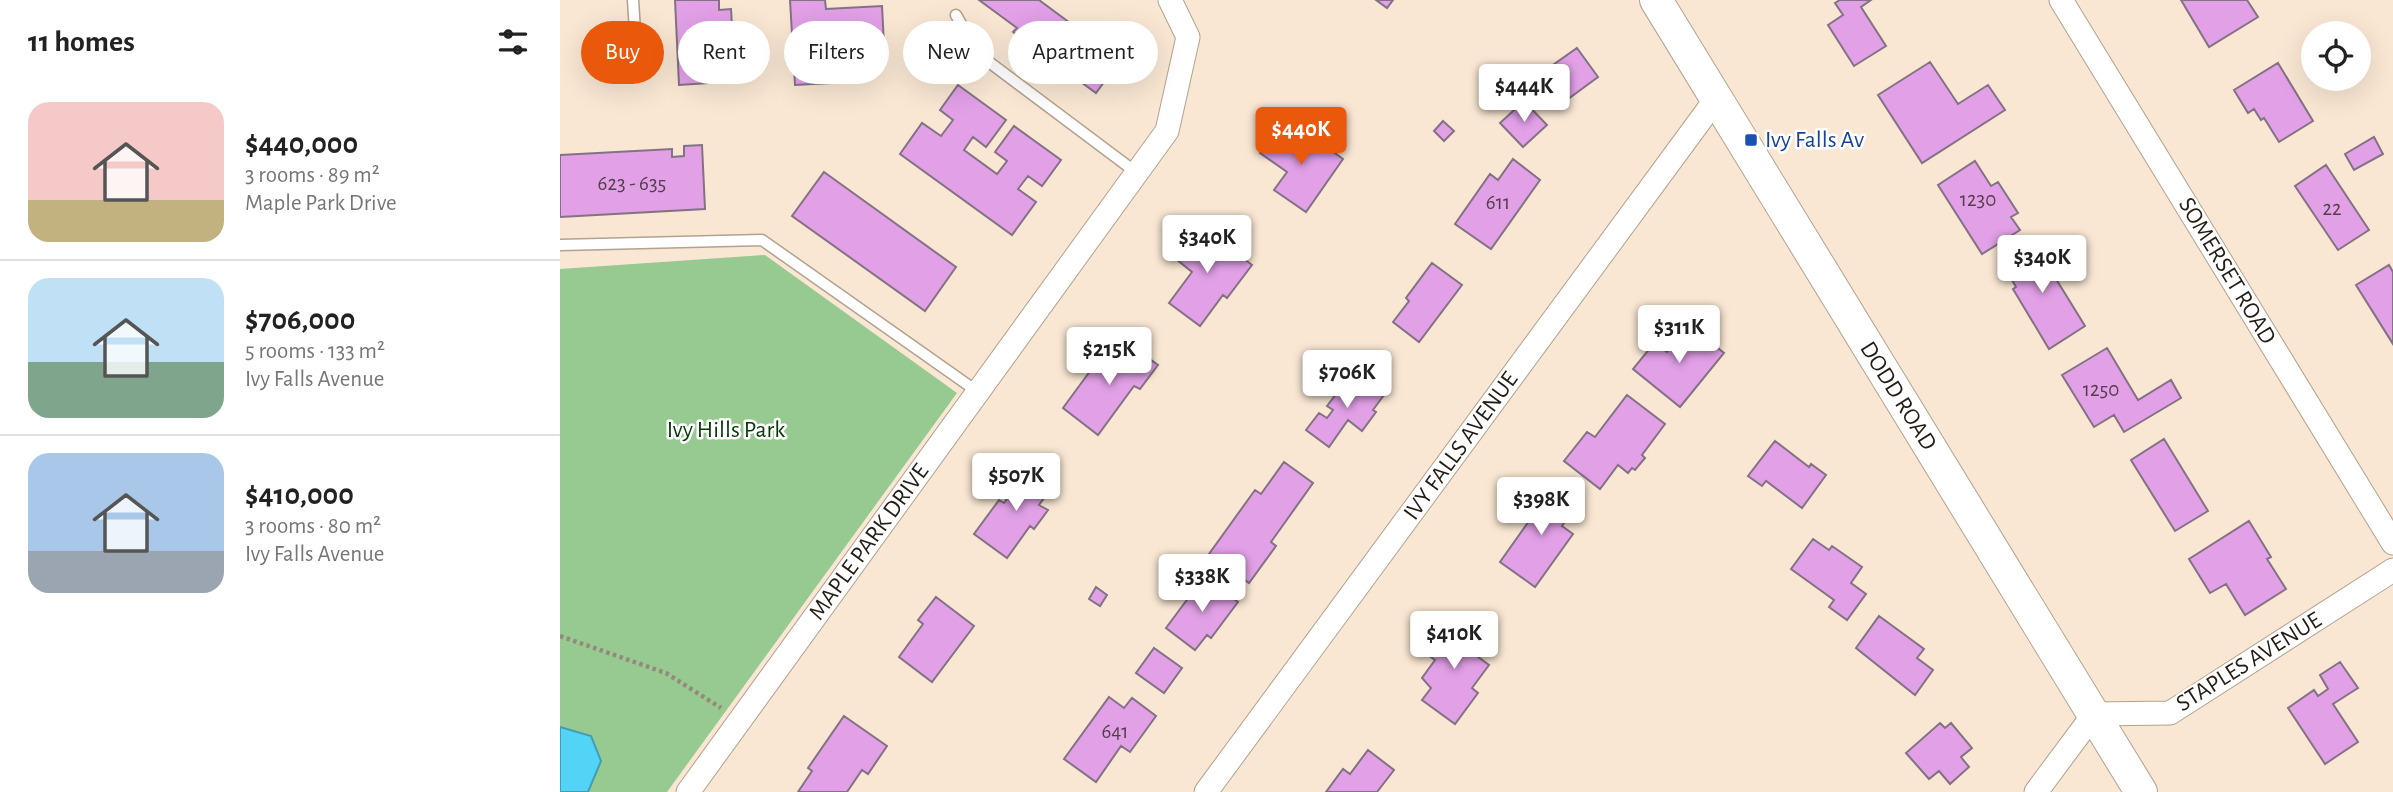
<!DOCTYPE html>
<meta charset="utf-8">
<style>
body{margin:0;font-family:"Alegreya Sans",sans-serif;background:#f6f6f6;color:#222;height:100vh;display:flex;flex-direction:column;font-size:26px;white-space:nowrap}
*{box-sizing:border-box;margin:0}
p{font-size:23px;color:#767676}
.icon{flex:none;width:38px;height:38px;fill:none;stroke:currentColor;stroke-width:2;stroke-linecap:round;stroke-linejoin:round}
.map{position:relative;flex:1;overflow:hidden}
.sheet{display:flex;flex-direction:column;background:#fff;width:560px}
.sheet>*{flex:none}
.guide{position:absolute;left:21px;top:21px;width:665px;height:63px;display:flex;gap:14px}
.controls{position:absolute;left:1741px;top:21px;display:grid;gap:14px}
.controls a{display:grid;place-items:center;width:70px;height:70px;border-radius:50%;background:#fff;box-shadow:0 7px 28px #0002;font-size:35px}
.price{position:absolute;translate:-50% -60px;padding:0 16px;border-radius:7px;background:#fff;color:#222;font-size:23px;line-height:46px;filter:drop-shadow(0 2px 4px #0008)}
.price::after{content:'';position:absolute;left:50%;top:42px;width:21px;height:16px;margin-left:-10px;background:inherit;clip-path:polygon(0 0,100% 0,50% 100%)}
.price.active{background:#ea580c;color:#fff}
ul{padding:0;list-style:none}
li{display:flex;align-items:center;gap:21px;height:175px;padding:0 28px}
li+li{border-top:2px solid #e0e0e0}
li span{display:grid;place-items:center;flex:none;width:196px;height:140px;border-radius:21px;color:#555}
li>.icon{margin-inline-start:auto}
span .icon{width:84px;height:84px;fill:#fffc;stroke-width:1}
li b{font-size:30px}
h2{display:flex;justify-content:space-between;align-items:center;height:84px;padding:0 28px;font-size:30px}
.pill{padding:0 24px;border-radius:32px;background:#fff;box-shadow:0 7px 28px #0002;font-size:24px;line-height:63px}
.pill.active{background:#ea580c;color:#fff}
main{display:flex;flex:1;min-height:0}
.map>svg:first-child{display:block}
.green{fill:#97ca91}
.water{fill:#51d4f5;stroke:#439db2;stroke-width:2}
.building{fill:#e2a0e7;stroke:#837284;stroke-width:2}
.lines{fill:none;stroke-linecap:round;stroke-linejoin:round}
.lane-casing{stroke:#b2a28f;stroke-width:13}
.street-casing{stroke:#b2a28f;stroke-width:25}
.secondary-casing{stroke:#b2a28f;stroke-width:34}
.path{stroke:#96897b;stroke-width:4.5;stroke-dasharray:3.5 3.5;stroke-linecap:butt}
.lane{stroke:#fff;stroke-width:10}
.street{stroke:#fff;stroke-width:23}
.secondary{stroke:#fff;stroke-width:32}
.transit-dot{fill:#1a4fb4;stroke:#fff;stroke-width:2.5}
.labels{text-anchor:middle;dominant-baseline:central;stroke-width:5;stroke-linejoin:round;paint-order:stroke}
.number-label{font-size:21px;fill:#533e4a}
.transit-label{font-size:24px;fill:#164399;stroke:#fff;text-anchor:start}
.street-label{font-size:24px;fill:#231d15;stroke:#fff}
.park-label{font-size:24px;fill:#093806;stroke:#fff}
</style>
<main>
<section class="sheet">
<h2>11 homes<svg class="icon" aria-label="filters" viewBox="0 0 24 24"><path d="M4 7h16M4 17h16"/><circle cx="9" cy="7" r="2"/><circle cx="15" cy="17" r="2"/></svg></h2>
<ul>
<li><span style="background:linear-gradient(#f6c9c9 70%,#c2b280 0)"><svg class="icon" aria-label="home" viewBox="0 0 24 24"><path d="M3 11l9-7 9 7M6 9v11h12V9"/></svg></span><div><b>$440,000</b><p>3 rooms · 89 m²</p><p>Maple Park Drive</p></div></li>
<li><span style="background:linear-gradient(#bfe0f5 60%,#7fa58c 0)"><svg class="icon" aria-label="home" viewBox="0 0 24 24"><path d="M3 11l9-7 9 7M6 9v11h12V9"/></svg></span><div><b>$706,000</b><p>5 rooms · 133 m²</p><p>Ivy Falls Avenue</p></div></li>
<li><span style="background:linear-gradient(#a9c7e8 70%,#9aa5b1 0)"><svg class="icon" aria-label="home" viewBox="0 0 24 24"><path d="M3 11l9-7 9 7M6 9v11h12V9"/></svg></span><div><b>$410,000</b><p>3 rooms · 80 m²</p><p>Ivy Falls Avenue</p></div></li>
</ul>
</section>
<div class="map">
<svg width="1833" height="792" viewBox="0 0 1833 792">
<rect width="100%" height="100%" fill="#f9e7d3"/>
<path class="green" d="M205 255 397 393 107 792H0V269Z"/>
<path class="water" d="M0 727 31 736 41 761 28 792H0Z"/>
<path class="building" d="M115 0H159V10L171 9 173 42 163 43 165 82 119 85Z
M230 0H265L266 9 322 6 325 65 270 68 271 83 235 85Z
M419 0H479L560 60 536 93 453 32 457 28Z
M816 0H833L827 8Z
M1280 0H1311L1301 7 1326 46 1294 66 1268 25 1283 15 1275 3Z
M1621 0H1687L1698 17 1649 47Z
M1017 48 1038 77 1004 102 999 94 985 104 969 82Z
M1370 62 1398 104 1428 85 1445 110 1362 163 1318 95Z
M1718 63 1753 121 1719 142 1704 118 1701 120 1694 109 1688 113 1674 90Z
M398 85 446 120 426 147 413 137 404 150 437 174 447 161 435 152 454 126 501 160 482 186 468 176 458 189 476 202 452 235 340 154 362 123 381 136 393 120 380 110Z
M964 101 987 125 963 147 940 123Z
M883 121 894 131 884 141 874 131Z
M719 126 748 146 753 137 783 159 746 212 714 190 727 172 700 153Z
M1814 137 1823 154 1794 170 1785 154Z
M142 145 145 209 0 217V155L112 149V157L124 156V146Z
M953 159 980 180 931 249 895 224 930 174 938 180Z
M1415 161 1431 186 1438 182 1458 213 1451 217 1460 230 1422 254 1378 185Z
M1766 165 1809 230 1778 250 1735 186Z
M264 172 396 267 365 311 232 216Z
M641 226 692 265 667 298 663 295 640 326 609 303 632 272 616 259Z
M1472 240 1525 326 1489 349 1453 289 1456 287 1440 260Z
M872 263 902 285 859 342 833 322 849 301 846 298Z
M1829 265 1833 272V344L1796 285Z
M1129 325 1164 353 1120 407 1073 369 1095 342 1107 352Z
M565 341 598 365 580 389 574 386 538 435 503 408 539 359 546 365Z
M1547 348 1578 400 1611 380 1621 398 1564 432 1554 415 1534 427 1502 375Z
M793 372 824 395 813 410 816 412 802 431 788 420 769 447 746 430 759 413 767 418 773 410 767 406Z
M1067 395 1105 424 1082 455 1085 458 1075 470 1072 468 1068 473 1058 465 1040 489 1004 461 1027 432 1035 437Z
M1604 439 1648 511 1615 531 1571 460Z
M1215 441 1249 467 1251 464 1266 475 1242 508 1206 481 1202 486 1188 476Z
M724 462 753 483 711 542 716 546 689 583 649 554 695 490 701 494Z
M471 465 496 482 479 505 488 510 474 529 470 526 447 558 414 534 439 500 444 503Z
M989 484 1017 504 1002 526 1013 534 975 587 940 562 974 514 970 511Z
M1689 521 1711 557 1707 559 1726 589 1685 615 1666 584 1650 593 1629 559Z
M1253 539 1269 550 1272 546 1302 567 1291 583 1306 594 1287 620 1269 607 1274 600 1231 569Z
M644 577 678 602 651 638 647 635 635 650 606 628Z
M536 587 547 595 540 606 529 599Z
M376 597 414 626 372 682 339 657 363 624 358 620Z
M1319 616 1364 649 1357 658 1373 670 1355 695 1296 648Z
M896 620 927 642 917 656 929 665 912 688 918 693 895 724 862 700 871 688 862 678 875 660 865 653 882 630 887 633Z
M594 648 622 668 604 693 576 673Z
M1780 662 1798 688 1773 704 1798 742 1765 764 1728 708 1754 690 1758 696 1768 689 1760 675Z
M549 697 564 708 572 698 596 716 570 752 561 746 536 782 504 759Z
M284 716 327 746 308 774 302 770 287 792H238L252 771 248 768Z
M1380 723 1385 728 1391 723 1412 748 1401 757 1409 767 1390 784 1379 771 1369 779 1346 753Z
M808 750 834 770 817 792H766L783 769 790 774Z"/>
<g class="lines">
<defs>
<path id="lane" d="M73 0 76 47
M396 15 417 53 577 173
M0 245 202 240 418 392"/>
<path id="street" d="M1501 0 1833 543
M128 792 607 131 628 37 610 0
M646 792 1156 99
M1476 792 1534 714 1610 713 1833 570"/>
<path id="secondary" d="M1096 0 1581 792"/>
</defs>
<use href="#lane" class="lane-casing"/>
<use href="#street" class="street-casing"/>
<use href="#secondary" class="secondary-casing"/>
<path class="path" d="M0 636 106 673 161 708"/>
<use href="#lane" class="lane"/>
<use href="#street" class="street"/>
<use href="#secondary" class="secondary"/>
</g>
<rect class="transit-dot" x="1184" y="133" width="14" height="14" rx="3.5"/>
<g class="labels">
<g class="number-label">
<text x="72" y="183">623 - 635</text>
<text x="1418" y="199">1230</text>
<text x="938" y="202">611</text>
<text x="1772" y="208">22</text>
<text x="1541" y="389">1250</text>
<text x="555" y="731">641</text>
</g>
<g class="transit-label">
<text x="1205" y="140">Ivy Falls Av</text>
</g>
<g class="street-label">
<text transform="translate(1667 271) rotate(59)">SOMERSET ROAD</text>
<text transform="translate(1338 396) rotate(58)">DODD ROAD</text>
<text transform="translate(901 446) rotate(-54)">IVY FALLS AVENUE</text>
<text transform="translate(309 542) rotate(-54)">MAPLE PARK DRIVE</text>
<text transform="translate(1689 662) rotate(-32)">STAPLES AVENUE</text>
</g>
<g class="park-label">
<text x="166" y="430">Ivy Hills Park</text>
</g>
</g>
</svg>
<div class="controls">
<a><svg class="icon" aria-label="locate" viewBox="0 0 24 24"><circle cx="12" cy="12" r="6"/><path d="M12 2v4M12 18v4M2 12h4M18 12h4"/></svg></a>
</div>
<b class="price" style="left:964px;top:124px">$444K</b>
<b class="price active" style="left:741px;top:167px">$440K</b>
<b class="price" style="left:647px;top:275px">$340K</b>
<b class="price" style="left:1482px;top:295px">$340K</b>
<b class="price" style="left:1119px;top:365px">$311K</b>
<b class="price" style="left:549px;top:387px">$215K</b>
<b class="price" style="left:787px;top:410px">$706K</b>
<b class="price" style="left:456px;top:513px">$507K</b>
<b class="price" style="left:981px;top:537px">$398K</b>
<b class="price" style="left:642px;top:614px">$338K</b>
<b class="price" style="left:894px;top:671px">$410K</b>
<div class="guide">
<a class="pill active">Buy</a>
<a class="pill">Rent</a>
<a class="pill">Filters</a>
<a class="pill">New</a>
<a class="pill">Apartment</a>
</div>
</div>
</main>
